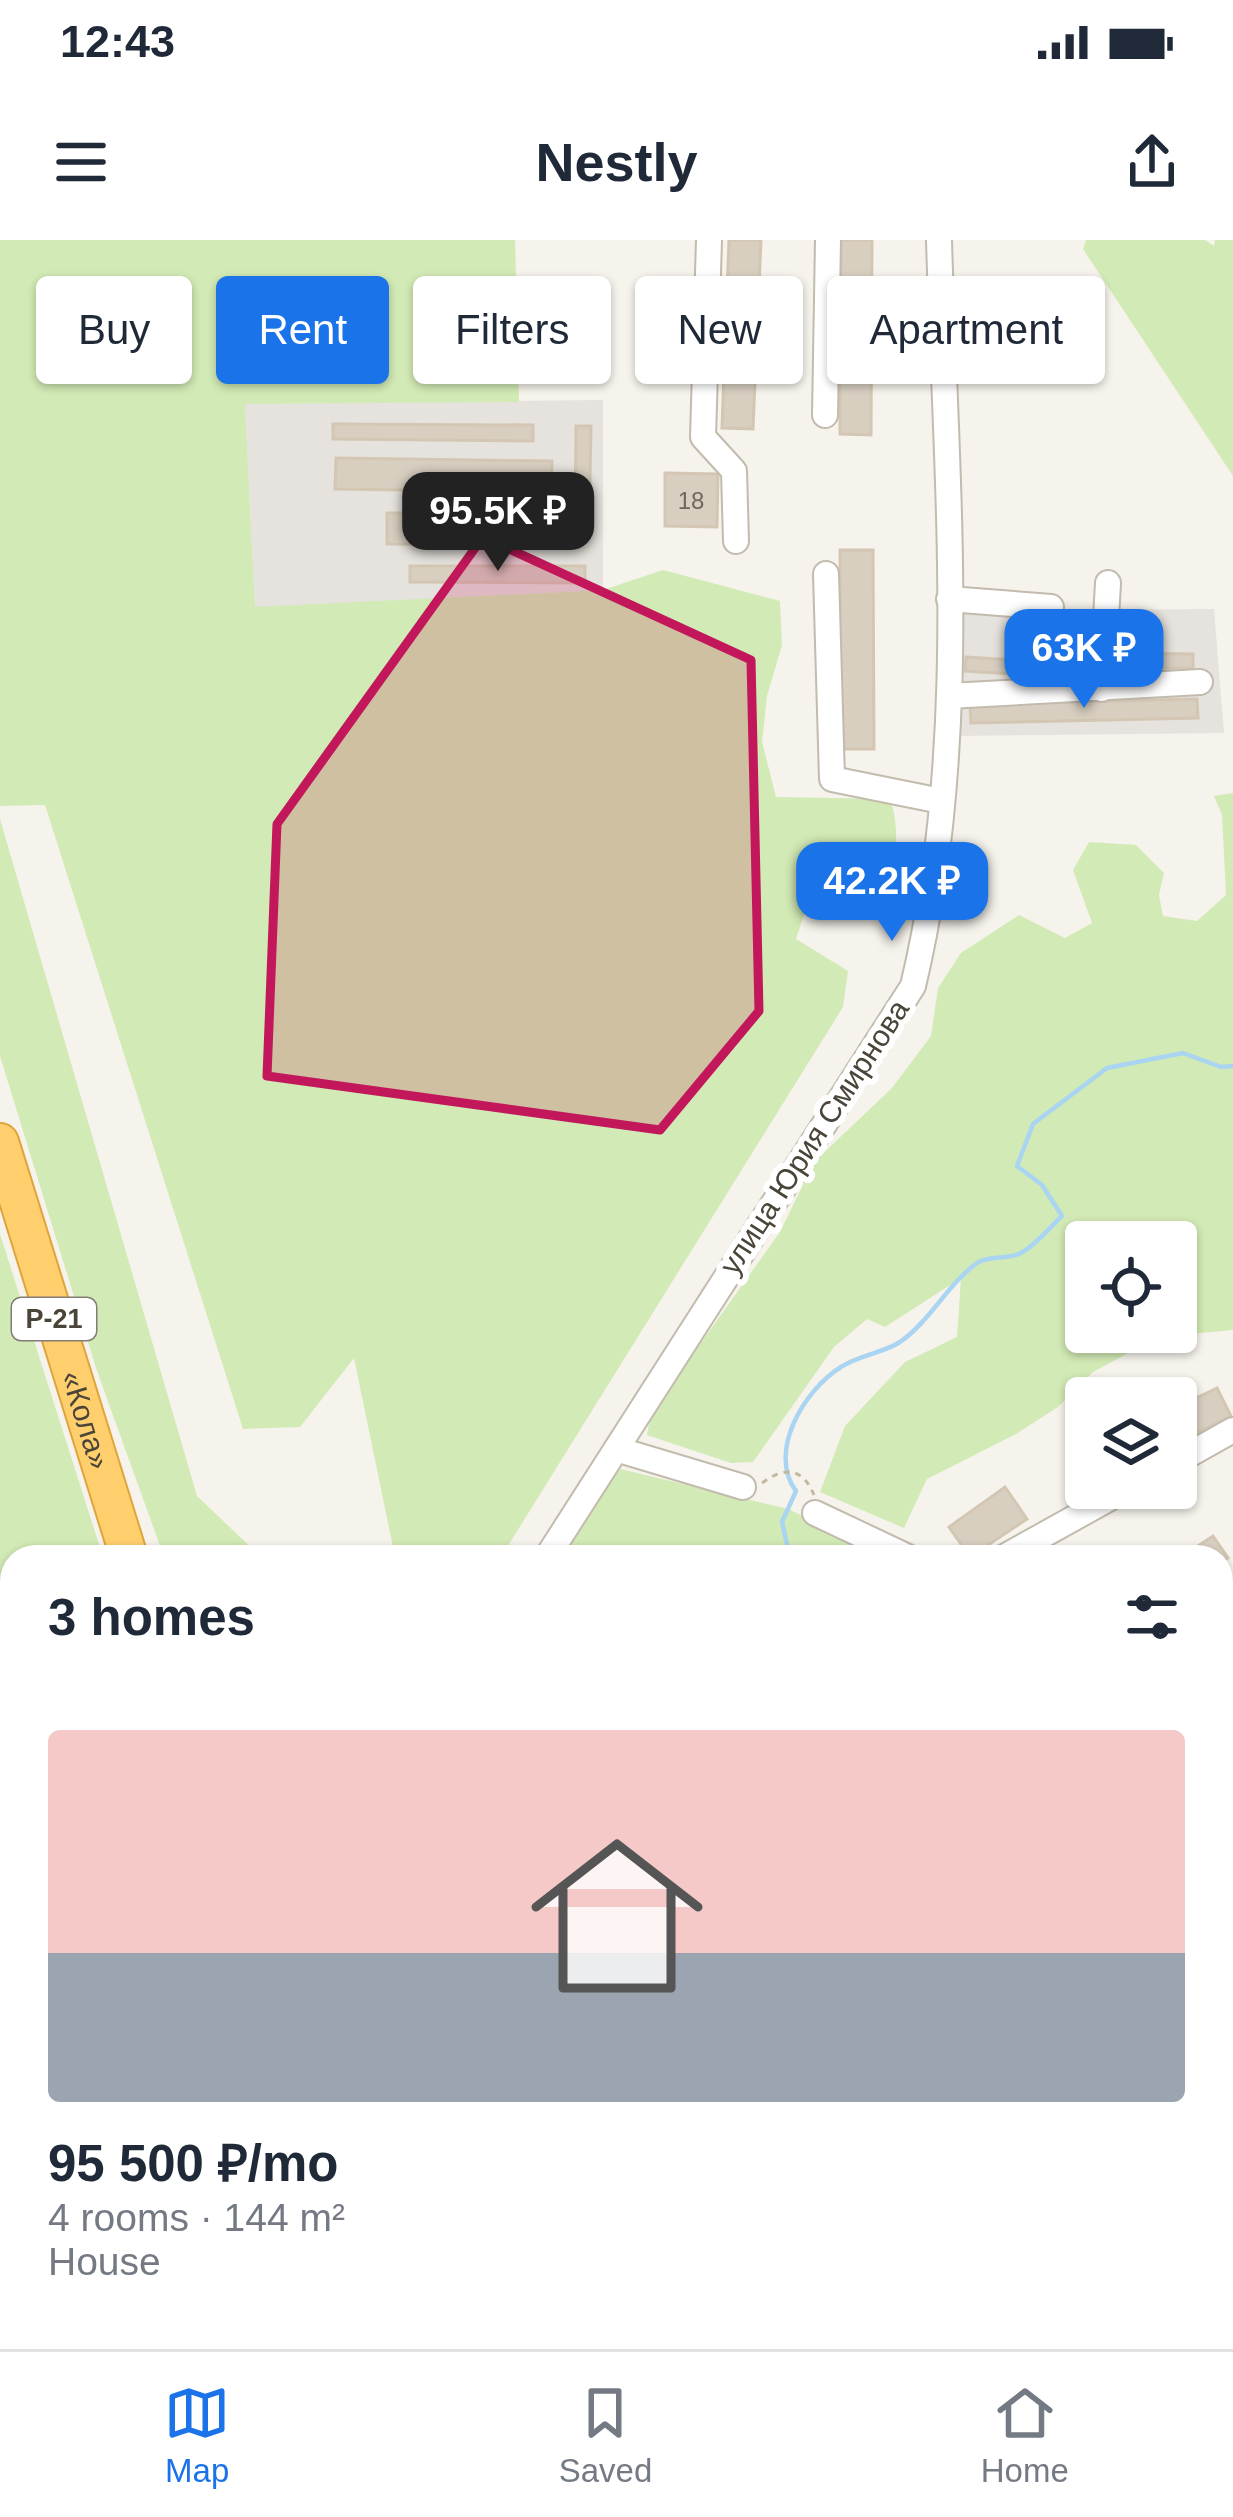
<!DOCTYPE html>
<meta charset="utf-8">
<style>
body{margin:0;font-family:Arial,sans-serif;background:#f6f6f7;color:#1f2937;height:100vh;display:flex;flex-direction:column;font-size:45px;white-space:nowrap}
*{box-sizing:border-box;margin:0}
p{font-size:39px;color:#747a83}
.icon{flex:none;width:66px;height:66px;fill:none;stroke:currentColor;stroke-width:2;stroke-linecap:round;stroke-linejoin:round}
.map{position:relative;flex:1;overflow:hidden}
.details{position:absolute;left:0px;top:1305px;width:1233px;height:804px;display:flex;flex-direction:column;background:#fff;border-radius:36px 36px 0 0;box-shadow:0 3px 9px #0004}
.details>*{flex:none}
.hud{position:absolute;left:36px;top:36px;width:1161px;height:108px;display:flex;gap:24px}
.controls{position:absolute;left:1065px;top:981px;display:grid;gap:24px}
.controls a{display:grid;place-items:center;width:132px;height:132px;border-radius:12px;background:#fff;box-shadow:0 3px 9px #0004;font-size:60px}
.price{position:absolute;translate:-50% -102px;padding:0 27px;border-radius:24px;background:#1a73e8;color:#fff;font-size:39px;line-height:78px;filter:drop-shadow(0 3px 6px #0008)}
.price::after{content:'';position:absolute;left:50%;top:72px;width:36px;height:27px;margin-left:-18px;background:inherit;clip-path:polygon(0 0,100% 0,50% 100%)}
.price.on{background:#222;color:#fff}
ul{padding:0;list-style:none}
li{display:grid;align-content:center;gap:24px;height:636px;padding:0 48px}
li span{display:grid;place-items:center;height:372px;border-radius:12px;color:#555}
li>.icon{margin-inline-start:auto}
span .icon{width:216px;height:216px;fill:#fffc;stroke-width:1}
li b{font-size:51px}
h2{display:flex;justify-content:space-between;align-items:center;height:144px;padding:0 48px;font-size:51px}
.pill{padding:0 42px;border-radius:12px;background:#fff;box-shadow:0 3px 9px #0004;font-size:42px;line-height:108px}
.pill.on{background:#1a73e8;color:#fff}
.status{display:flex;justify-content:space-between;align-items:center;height:84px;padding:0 60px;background:#fff;direction:ltr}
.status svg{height:33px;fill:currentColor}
header{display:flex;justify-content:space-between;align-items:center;height:156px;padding:0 48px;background:#fff;font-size:54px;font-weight:600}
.dock{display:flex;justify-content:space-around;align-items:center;height:168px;border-top:3px solid #e0e1e3;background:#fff;font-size:33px;color:#747a83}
.dock a{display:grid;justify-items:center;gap:6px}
.dock .on{color:#1a73e8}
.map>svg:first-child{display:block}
.industrial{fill:#e6e2dd}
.green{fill:#d2eab5;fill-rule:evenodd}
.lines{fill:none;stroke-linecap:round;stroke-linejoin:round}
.stream{stroke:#a9d4f2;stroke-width:4.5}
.building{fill:#d8cfc1;stroke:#d3c7b4;stroke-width:3}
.minor-casing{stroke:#c2bbae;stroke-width:28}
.highway-casing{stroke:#e0a43c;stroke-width:40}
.path{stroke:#c4b79f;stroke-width:3;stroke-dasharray:6 6;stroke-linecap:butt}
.minor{stroke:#fff;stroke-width:24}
.highway{stroke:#ffcf6e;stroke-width:36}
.marked{fill:#c2185b;fill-opacity:0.2;stroke:#c2185b;stroke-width:9;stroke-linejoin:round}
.labels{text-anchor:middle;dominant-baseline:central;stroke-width:12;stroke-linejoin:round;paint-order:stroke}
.number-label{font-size:24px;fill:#6e675b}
.shield{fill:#fff;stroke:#817c74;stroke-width:3}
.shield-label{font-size:27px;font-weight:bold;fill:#4b4439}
.street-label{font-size:30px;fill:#4b4439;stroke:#fff}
</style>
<div class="status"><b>12:43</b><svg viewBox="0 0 49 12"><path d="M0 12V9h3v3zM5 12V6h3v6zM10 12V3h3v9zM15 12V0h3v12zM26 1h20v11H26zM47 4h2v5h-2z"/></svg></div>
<header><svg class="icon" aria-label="menu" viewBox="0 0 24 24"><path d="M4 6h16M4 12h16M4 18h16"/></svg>Nestly<svg class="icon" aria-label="share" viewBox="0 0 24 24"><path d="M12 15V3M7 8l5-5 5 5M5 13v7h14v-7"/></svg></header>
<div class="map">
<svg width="1233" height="2109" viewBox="0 0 1233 2109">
<rect width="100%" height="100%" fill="#f6f3ec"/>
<path class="industrial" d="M603 160V350L255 368 245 164Z
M1214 369 1224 493 957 496 958 371Z"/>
<path class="green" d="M0 0H515L519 162 245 164 255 367 603 350 663 330 780 361 782 405 767 456 762 502 776 557 890 559C903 594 894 647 876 677L811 654 796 699 848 731 843 767 501 1317H395L354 1118 300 1187 243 1189 45 565 0 566Z
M1086 0H1205L1214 6 1215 0H1233V236L1083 9Z
M1233 553V1090L1190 1094 1130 1112 1093 1132 1058 1167 1016 1194 927 1239 904 1288 820 1252 845 1186 905 1122 957 1097 961 1038 885 1087 867 1079 834 1107 753 1222 731 1223 647 1195 651 1173 780 992 814 922 892 848 931 796 938 748 961 713 1019 675 1065 698 1092 683 1073 630 1089 602 1136 605 1164 633 1159 655 1163 676 1197 681 1226 655 1222 575 1214 556ZM1086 1002H1176V1092H1086Z
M0 579 197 1256 261 1317H164L96 1128 0 816Z
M0 994 103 1317H12V1879L0 1871Z
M620 1229 788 1269 889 1317H559Z
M1221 1526 1233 1540V1871L1221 1856Z
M117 2097H276L271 2109H125Z
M934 2097H1072L1084 2109H938Z"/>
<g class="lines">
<path class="stream" d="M784 1317 788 1309 782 1282 796 1251C767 1212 804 1150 841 1127 859 1115 883 1113 900 1102 930 1081 948 1044 977 1023 989 1015 1008 1020 1021 1013 1036 1005 1050 987 1062 976L1042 945 1017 926 1033 884 1107 828 1183 813 1221 827 1233 826
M698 2109 703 2097"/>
</g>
<path class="building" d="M729 0H761L753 189 722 188Z
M841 0H872L871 195 840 194Z
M333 184 533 185V201L333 199Z
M576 186H591L589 291 575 290Z
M336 218 552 221 551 252 335 249Z
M665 233 718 234 717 287 665 286Z
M387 273H553V305L387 304Z
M840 310H873L874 509H841Z
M410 326H585V343L410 342Z
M1130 413 1193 414V428H1129Z
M966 417 1095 425 1094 439 965 431Z
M1197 459 1198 478 971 483 970 464Z
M1217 1148 1231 1176 1176 1203V1168Z
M1005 1247 1027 1279 970 1317 949 1287Z
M1213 1296 1228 1318 1221 1323V1317H1181Z
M1221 1948 1233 1976V1994L1221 1999Z"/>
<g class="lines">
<defs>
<path id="minor" d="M709 0 703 197 734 231 736 301
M825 175 828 0
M826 334 832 539 941 561
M949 359 1051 367
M1102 449 1108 343
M949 456 1200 442
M616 1209 743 1247
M1176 1222 1233 1190
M815 1273 908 1317
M547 1317 913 746C971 504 946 247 939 0
M1004 1317 1128 1248
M1221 1428 1233 1432
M0 2044 12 2060
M41 2097 50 2109
M311 2109 315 2097
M496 2109 500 2097
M1209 2109 1233 2096"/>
<g id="highway">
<path id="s1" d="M0 902 129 1317"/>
<path d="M1109 2097 1120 2109"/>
</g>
</defs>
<use href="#minor" class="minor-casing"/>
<use href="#highway" class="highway-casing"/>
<path class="path" d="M762 1243C785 1226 803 1228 814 1255"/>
<use href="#minor" class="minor"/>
<use href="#highway" class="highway"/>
</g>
<path class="marked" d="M483 297 751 420 759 771 660 890 267 836 277 584Z"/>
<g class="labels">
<g class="number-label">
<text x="691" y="260">18</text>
</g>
<rect class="shield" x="12" y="1058" width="84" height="42" rx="9"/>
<g class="shield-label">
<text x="54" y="1079">Р-21</text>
</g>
<g class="street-label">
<text transform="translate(814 897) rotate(-57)">улица Юрия Смирнова</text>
<text stroke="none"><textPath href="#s1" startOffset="291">«Кола»</textPath></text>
</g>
</g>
</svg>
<div class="controls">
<a><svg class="icon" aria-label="locate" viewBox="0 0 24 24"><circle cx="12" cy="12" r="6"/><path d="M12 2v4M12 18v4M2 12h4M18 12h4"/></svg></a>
<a><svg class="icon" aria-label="layers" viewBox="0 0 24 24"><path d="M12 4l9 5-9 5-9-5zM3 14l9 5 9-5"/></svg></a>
</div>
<b class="price on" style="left:498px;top:334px">95.5K ₽</b>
<b class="price" style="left:1084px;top:471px">63K ₽</b>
<b class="price" style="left:892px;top:704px">42.2K ₽</b>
<div class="hud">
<a class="pill">Buy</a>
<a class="pill on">Rent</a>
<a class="pill">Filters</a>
<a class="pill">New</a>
<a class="pill">Apartment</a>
</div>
<section class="details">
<h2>3 homes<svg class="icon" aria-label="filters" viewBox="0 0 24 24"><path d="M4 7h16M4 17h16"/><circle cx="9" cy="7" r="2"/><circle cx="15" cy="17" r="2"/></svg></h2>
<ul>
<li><span style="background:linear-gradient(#f6c9c9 60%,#9aa5b1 0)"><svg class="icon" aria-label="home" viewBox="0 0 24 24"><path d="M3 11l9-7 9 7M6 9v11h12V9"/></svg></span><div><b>95 500 ₽/mo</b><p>4 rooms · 144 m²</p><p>House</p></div></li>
</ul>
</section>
</div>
<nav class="dock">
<a class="on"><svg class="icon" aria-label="map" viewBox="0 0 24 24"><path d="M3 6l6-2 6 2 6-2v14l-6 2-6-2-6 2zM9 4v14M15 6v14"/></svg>Map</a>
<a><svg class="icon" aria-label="saved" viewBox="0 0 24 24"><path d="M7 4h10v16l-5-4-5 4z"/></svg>Saved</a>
<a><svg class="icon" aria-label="home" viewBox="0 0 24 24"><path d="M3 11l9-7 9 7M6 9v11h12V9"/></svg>Home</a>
</nav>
